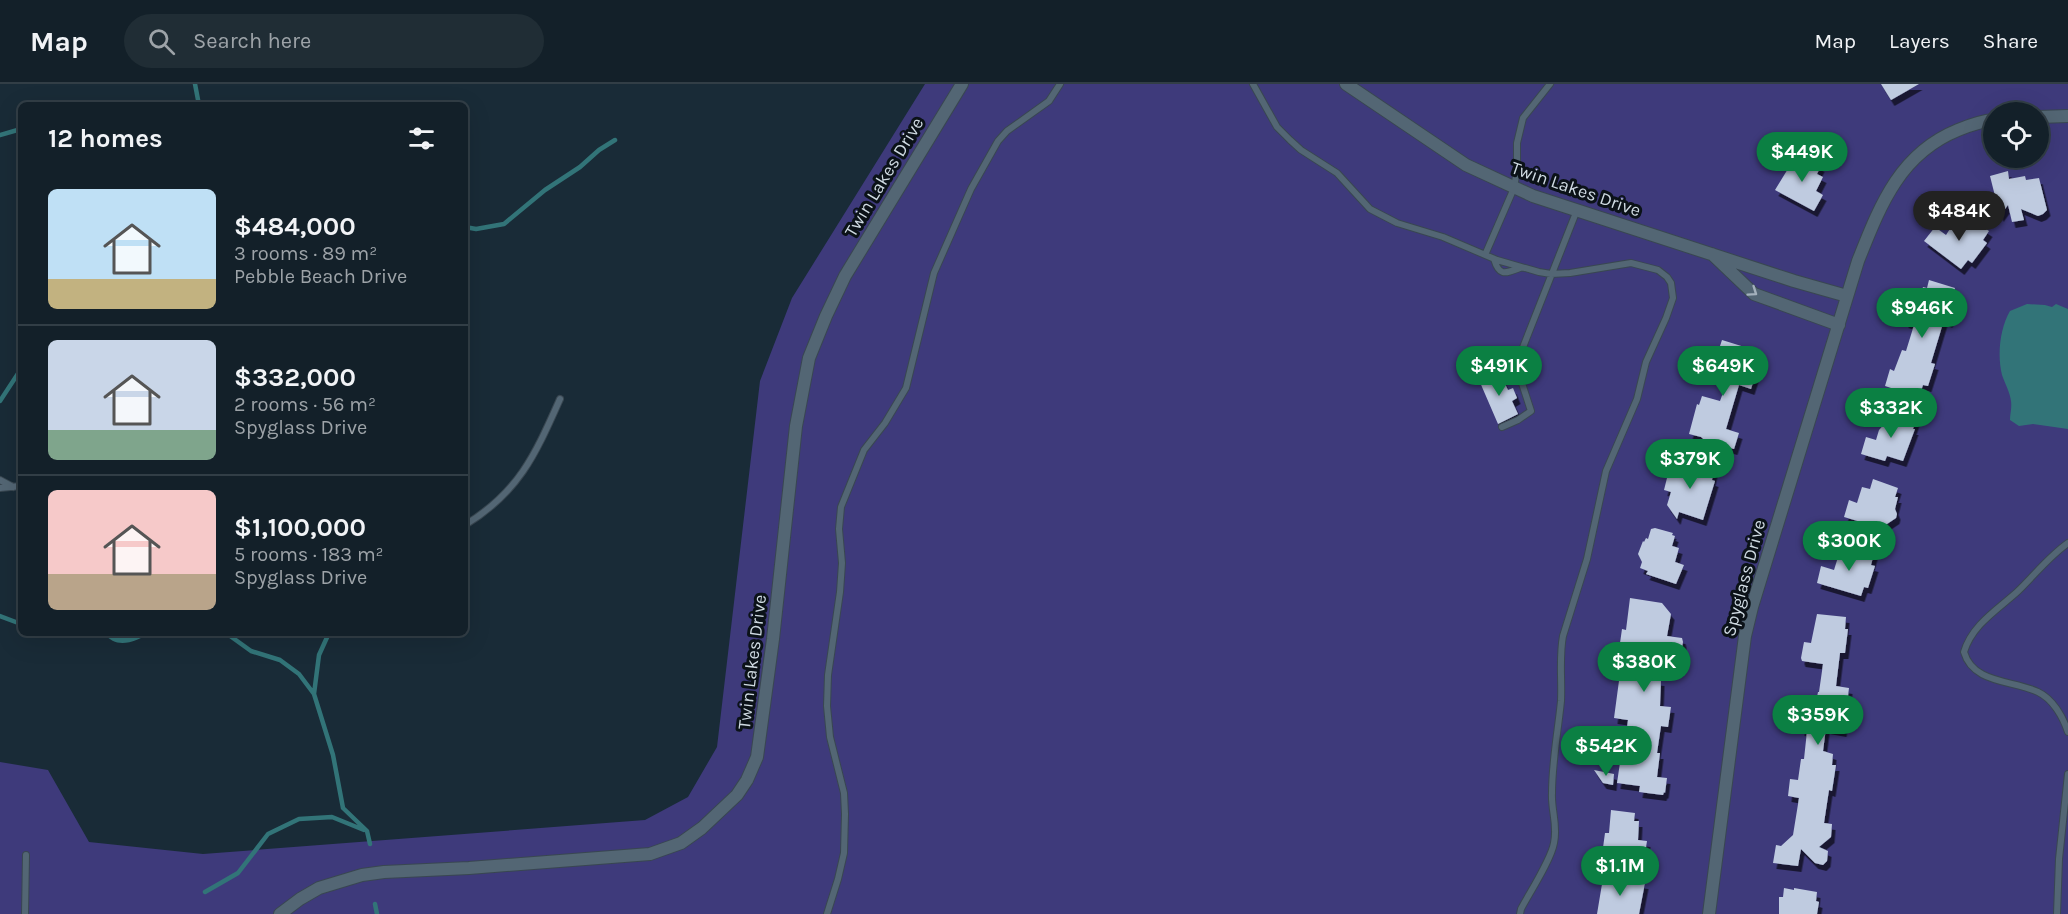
<!DOCTYPE html>
<meta charset="utf-8">
<style>
body{margin:0;font-family:Karla,sans-serif;background:#202d35;color:#f1f3f6;height:100vh;display:flex;flex-direction:column;font-size:22px;white-space:nowrap}
*{box-sizing:border-box;margin:0}
p{font-size:20px;color:#9da3a8}
.icon{flex:none;width:33px;height:33px;fill:none;stroke:currentColor;stroke-width:2;stroke-linecap:round;stroke-linejoin:round}
.map{position:relative;flex:1;overflow:hidden}
.drawer{position:absolute;left:18px;top:18px;width:450px;height:534px;display:flex;flex-direction:column;background:#132029;border-radius:9px;box-shadow:0 6px 24px #0002,0 0 0 2px #323e46}
.drawer>*{flex:none}
.buttons{position:absolute;left:1983px;top:18px;display:grid;gap:12px}
.buttons a{display:grid;place-items:center;width:66px;height:66px;border-radius:50%;background:#132029;box-shadow:0 6px 24px #0002,0 0 0 2px #323e46;font-size:30px}
.price{position:absolute;translate:-50% -51px;padding:0 14px;border-radius:21px;background:#0b8043;color:#fff;font-size:20px;line-height:39px;filter:drop-shadow(0 2px 3px #0008)}
.price::after{content:'';position:absolute;left:50%;top:36px;width:18px;height:14px;margin-left:-9px;background:inherit;clip-path:polygon(0 0,100% 0,50% 100%)}
.price.on{background:#222;color:#fff}
ul{padding:0;list-style:none}
li{display:flex;align-items:center;gap:18px;height:150px;padding:0 30px}
li+li{border-top:2px solid #323e46}
li span{display:grid;place-items:center;flex:none;width:168px;height:120px;border-radius:9px;color:#555}
li>.icon{margin-inline-start:auto}
span .icon{width:72px;height:72px;fill:#fffc;stroke-width:1}
li b{font-size:26px}
h2{display:flex;justify-content:space-between;align-items:center;height:72px;padding:0 30px;font-size:26px}
header{display:flex;align-items:center;gap:36px;box-sizing:border-box;height:84px;padding:0 30px;background:#132029;border-bottom:2px solid #323e46}
header strong{font-size:28px}
nav{display:flex;gap:33px;margin-inline-start:auto;font-size:21px}
.search{width:420px;height:54px;background:#202d35;display:flex;align-items:center;gap:15px;box-sizing:border-box;padding:0 21px;border-radius:33px;color:#9da3a8;font-size:22px}
.map>svg:first-child{display:block}
.grass{fill:#3e3a7b;fill-rule:evenodd}
.water{fill:#327478}
.lines{fill:none;stroke-linecap:round;stroke-linejoin:round}
.stream{stroke:#327478;stroke-width:4.5}
.building{fill:#bfcbe0;filter:url(#shadow)}
.lane-casing{stroke:#394751;stroke-width:8}
.street-casing{stroke:#394751;stroke-width:14}
.lane{stroke:#536674;stroke-width:6}
.street{stroke:#536674;stroke-width:12}
.oneway{stroke:#a4b1bc}
.labels{text-anchor:middle;dominant-baseline:central;stroke-width:6;stroke-linejoin:round;paint-order:stroke}
.street-label{font-size:18px;fill:#cfdae2;stroke:#0b1218}
</style>
<header>
<strong>Map</strong>
<div class="search"><svg class="icon" aria-label="search" viewBox="0 0 24 24"><circle cx="10" cy="10" r="6"/><path d="M15 15l6 6"/></svg>Search here</div>
<nav><a>Map</a><a>Layers</a><a>Share</a></nav>
</header>
<div class="map">
<svg width="2068" height="830" viewBox="0 0 2068 830">
<defs>
<filter id="shadow"><feDropShadow dx="3.5" dy="6" stdDeviation="0" flood-color="#0009"/></filter>
</defs>
<rect width="100%" height="100%" fill="#192b37"/>
<path class="grass" d="M925 0H2068V830H0V678L48 686 89 758 203 770 645 736 688 713 717 663 760 297 792 214ZM1994 28H2038V74H1994Z"/>
<path class="water" d="M2027 220 2045 221 2052 223 2056 220 2068 225V345L2033 340 2019 342 2010 336C2010 330 2012 324 2011 317 2010 308 2005 300 2002 291 1997 271 2000 244 2010 227Z
M104 549H150C135 558 116 566 104 549Z"/>
<g class="lines">
<path class="stream" d="M195 0 199 21
M0 51 21 45
M465 143 476 145 504 140 545 106 580 83 599 66 615 56
M0 317 21 285
M0 532 21 540
M226 549 251 567 280 576 299 590 314 610 333 671 343 724 367 747 370 760
M314 610 319 571 329 549
M205 808 238 789 268 750 299 735 332 733 364 746
M375 820 377 830"/>
</g>
<path class="building" d="M1881 0H1919L1891 16Z
M1797 70 1821 82 1817 90 1823 93 1816 107 1823 111 1814 127 1775 106Z
M2008 87 2009 95 2025 92 2026 96 2039 94 2047 126 2043 130 2038 132 2021 125 2024 136 2012 138 2008 121 2000 132 1990 92Z
M1965 131 1989 147 1983 156 1987 159 1972 179 1968 176 1961 185 1924 157 1935 143 1946 151 1955 137 1959 140Z
M1929 196 1955 204 1952 214 1956 215 1949 238 1944 236 1931 279 1935 280 1928 302 1923 301 1919 313 1885 302 1890 285 1894 287 1902 266 1906 267 1914 241 1905 238 1909 222 1911 221 1917 223 1923 203 1927 204Z
M1722 256 1751 265 1749 273 1751 274 1747 286 1756 289 1751 305 1739 301 1726 345 1739 349 1734 365 1726 363V365L1709 360 1701 353 1689 350 1697 320 1699 321 1702 312 1720 317 1728 295 1711 289Z
M1499 287 1508 306 1513 304 1517 314 1512 317 1518 330 1498 340 1479 296Z
M1890 328 1916 336 1913 345H1915L1903 377 1887 372 1885 377 1861 370 1866 353 1876 356 1879 346 1887 337Z
M1679 376 1714 387 1712 396 1715 397 1703 436 1679 428 1677 435 1667 421 1671 408 1664 406 1668 390 1674 392Z
M1873 395 1898 404 1895 413H1898L1895 425 1897 430 1896 434 1884 442 1882 441 1881 444 1844 433 1849 416 1857 419 1862 403 1870 405Z
M1655 444 1673 449 1672 451 1675 452 1672 462 1679 464 1675 478 1684 481 1676 500 1646 490 1648 487 1640 484 1642 478 1638 470 1643 457 1644 458 1646 454 1648 455 1651 445Z
M1847 461 1874 470 1871 481 1875 482 1868 504 1864 503 1861 512 1817 499 1821 482 1834 486 1839 470 1844 471Z
M1630 514 1662 519 1671 530 1667 552 1682 554 1683 558 1680 574 1654 571 1651 595 1661 596 1660 622 1671 623 1668 643 1661 642 1657 669H1660L1657 693 1667 694 1665 709 1664 708 1663 711 1639 708 1640 702 1617 699 1622 665H1624L1628 636 1614 634 1623 567 1619 566 1622 545 1626 546Z
M1817 530 1846 533 1845 545H1848L1845 569H1840L1836 602 1849 604 1848 612 1849 613 1843 647 1826 644 1823 667 1833 670 1832 681H1836L1832 707 1829 706 1824 739 1832 740 1831 753 1819 763 1828 767 1827 777 1823 781 1815 779 1801 765 1798 782 1773 779 1776 761 1781 762 1793 751 1799 714 1788 712 1790 695 1798 696 1801 675H1804L1807 647 1801 646 1803 630 1812 631 1813 621 1816 618 1818 608H1819L1823 580 1802 577 1801 574 1804 558 1811 559Z
M1594 686 1614 690 1613 701 1603 699Z
M1611 726 1635 729 1634 737H1639L1638 756 1647 757 1644 776 1602 771 1605 749H1609Z
M1603 794 1645 799 1639 830H1597Z
M1784 804 1794 806V804L1817 808 1816 817 1819 818 1817 830H1779V813H1783Z"/>
<g class="lines">
<defs>
<path id="lane" d="M1253 0 1277 43 1290 56 1301 66 1337 89 1370 125 1397 139 1443 153 1497 176 1539 188 1551 190 1570 189 1631 179 1658 186 1667 193 1671 199 1673 214 1666 234 1646 278 1637 315 1606 387 1587 475 1563 552C1559 573 1562 595 1561 617 1558 647 1552 678 1552 709 1551 726 1558 741 1554 759 1551 776 1530 808 1521 825L1520 830
M1485 171 1514 104 1517 86V59L1523 34 1550 0
M1494 175C1499 192 1504 190 1520 184
M1502 343 1518 336 1531 327 1516 281 1577 126
M0 396 13 403
M0 404 21 402
M465 441C519 408 535 371 560 315
M2068 459C2048 473 2034 492 2017 508 1997 526 1972 541 1964 568 1973 600 2013 596 2038 608 2053 615 2063 633 2068 648
M25 830 26 771
M827 830 838 795 844 769 845 730 844 709 830 653 827 622 828 591 840 508 842 479 839 445 841 423 864 366 885 339 906 304 934 189 971 105 998 57 1007 47 1049 17 1060 0
M2057 830 2059 775 2068 690"/>
<path id="street" d="M1346 0 1466 81 1533 112 1794 197 1847 212
M2038 33 2068 32
M1712 170 1754 210 1839 241
M280 830 300 815 319 804 362 791 384 788 469 784 650 770 681 759 702 744 737 711 747 696 757 673 773 555 796 342 809 274 826 232 845 192 962 0
M1709 830 1745 552 1752 523 1858 177C1880 122 1899 70 1958 46 1970 41 1981 37 1994 36"/>
</defs>
<use href="#lane" class="lane-casing"/>
<use href="#street" class="street-casing"/>
<use href="#lane" class="lane"/>
<use href="#street" class="street"/>
</g>
<defs><path id="oneway-chevron" d="M-2-3.5L2.5 0L-2 3.5" fill="none" stroke-width="1.6" stroke-linecap="round" stroke-linejoin="round" transform="scale(1.5)"/></defs>
<use class="oneway" href="#oneway-chevron" transform="translate(1753 208) rotate(35)"/>
<g class="labels">
<g class="street-label">
<text transform="translate(884 93) rotate(-59)">Twin Lakes Drive</text>
<text transform="translate(1576 105) rotate(19)">Twin Lakes Drive</text>
<text transform="translate(1744 494) rotate(-75)">Spyglass Drive</text>
<text transform="translate(752 578) rotate(-83)">Twin Lakes Drive</text>
</g>
</g>
</svg>
<div class="buttons">
<a><svg class="icon" aria-label="locate" viewBox="0 0 24 24"><circle cx="12" cy="12" r="6"/><path d="M12 2v4M12 18v4M2 12h4M18 12h4"/></svg></a>
</div>
<b class="price" style="left:1802px;top:99px">$449K</b>
<b class="price on" style="left:1959px;top:158px">$484K</b>
<b class="price" style="left:1922px;top:255px">$946K</b>
<b class="price" style="left:1499px;top:313px">$491K</b>
<b class="price" style="left:1723px;top:313px">$649K</b>
<b class="price" style="left:1891px;top:355px">$332K</b>
<b class="price" style="left:1690px;top:406px">$379K</b>
<b class="price" style="left:1849px;top:488px">$300K</b>
<b class="price" style="left:1644px;top:609px">$380K</b>
<b class="price" style="left:1818px;top:662px">$359K</b>
<b class="price" style="left:1606px;top:693px">$542K</b>
<b class="price" style="left:1620px;top:813px">$1.1M</b>
<section class="drawer">
<h2>12 homes<svg class="icon" aria-label="filters" viewBox="0 0 24 24"><path d="M4 7h16M4 17h16"/><circle cx="9" cy="7" r="2"/><circle cx="15" cy="17" r="2"/></svg></h2>
<ul>
<li><span style="background:linear-gradient(#bfe0f5 75%,#c2b280 0)"><svg class="icon" aria-label="home" viewBox="0 0 24 24"><path d="M3 11l9-7 9 7M6 9v11h12V9"/></svg></span><div><b>$484,000</b><p>3 rooms · 89 m²</p><p>Pebble Beach Drive</p></div></li>
<li><span style="background:linear-gradient(#c9d6e8 75%,#7fa58c 0)"><svg class="icon" aria-label="home" viewBox="0 0 24 24"><path d="M3 11l9-7 9 7M6 9v11h12V9"/></svg></span><div><b>$332,000</b><p>2 rooms · 56 m²</p><p>Spyglass Drive</p></div></li>
<li><span style="background:linear-gradient(#f6c9c9 70%,#b9a48a 0)"><svg class="icon" aria-label="home" viewBox="0 0 24 24"><path d="M3 11l9-7 9 7M6 9v11h12V9"/></svg></span><div><b>$1,100,000</b><p>5 rooms · 183 m²</p><p>Spyglass Drive</p></div></li>
</ul>
</section>
</div>
